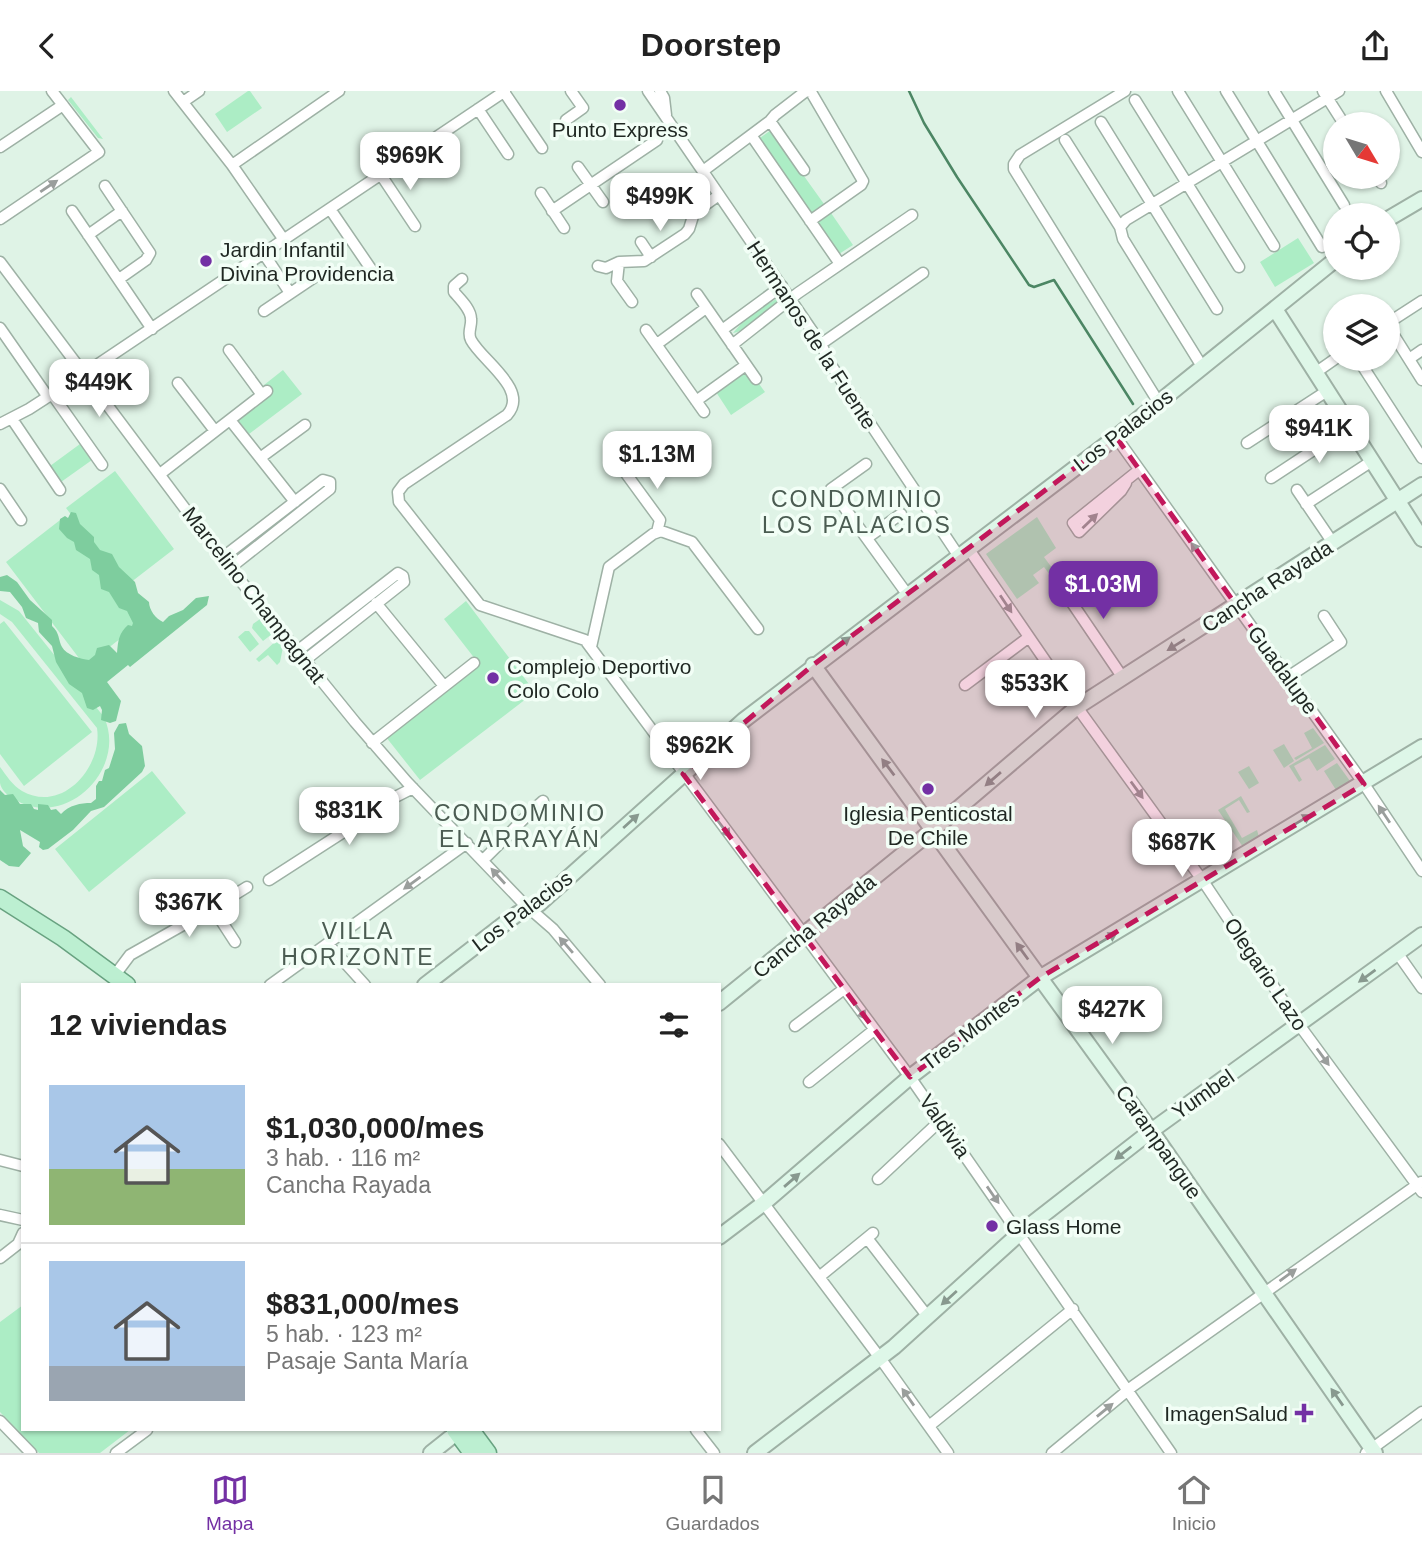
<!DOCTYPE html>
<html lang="es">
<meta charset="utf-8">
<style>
body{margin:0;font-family:Helvetica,sans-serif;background:#f2f2f2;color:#222;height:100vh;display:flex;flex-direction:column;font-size:26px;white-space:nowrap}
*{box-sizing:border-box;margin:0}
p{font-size:23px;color:#767676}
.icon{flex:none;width:38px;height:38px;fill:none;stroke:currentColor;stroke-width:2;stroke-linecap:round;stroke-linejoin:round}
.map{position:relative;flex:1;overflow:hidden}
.drawer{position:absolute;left:21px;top:892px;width:700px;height:448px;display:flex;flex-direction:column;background:#fff;border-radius:0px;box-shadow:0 2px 5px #0004}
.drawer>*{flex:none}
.needle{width:46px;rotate:128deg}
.buttons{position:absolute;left:1323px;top:21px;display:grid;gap:14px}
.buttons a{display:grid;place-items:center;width:77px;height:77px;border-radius:50%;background:#fff;box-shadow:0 2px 5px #0004;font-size:35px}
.price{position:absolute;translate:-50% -60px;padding:0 16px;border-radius:14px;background:#fff;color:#222;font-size:23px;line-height:46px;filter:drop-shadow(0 2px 4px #0008)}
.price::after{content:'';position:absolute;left:50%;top:42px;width:21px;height:16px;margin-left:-10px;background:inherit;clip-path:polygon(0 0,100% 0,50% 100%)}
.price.selected{background:#7330a4;color:#fff}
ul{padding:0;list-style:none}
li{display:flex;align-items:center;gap:21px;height:175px;padding:0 28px}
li+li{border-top:2px solid #e0e0e0}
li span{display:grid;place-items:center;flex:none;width:196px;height:140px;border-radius:0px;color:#555}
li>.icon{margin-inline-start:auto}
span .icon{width:84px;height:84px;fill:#fffc;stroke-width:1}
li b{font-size:30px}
h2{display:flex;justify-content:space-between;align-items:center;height:84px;padding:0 28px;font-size:30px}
header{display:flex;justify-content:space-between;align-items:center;height:91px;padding:0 28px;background:#fff;font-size:32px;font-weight:700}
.dock{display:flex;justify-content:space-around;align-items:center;height:98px;border-top:2px solid #e0e0e0;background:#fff;font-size:19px;color:#767676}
.dock a{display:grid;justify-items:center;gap:4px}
.dock .selected{color:#7330a4}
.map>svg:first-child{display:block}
.green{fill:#acedc5}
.forest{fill:#7ecd9e}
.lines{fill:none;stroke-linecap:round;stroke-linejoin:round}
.stream{stroke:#4c8664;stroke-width:2.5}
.street-casing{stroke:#9eb1a5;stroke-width:13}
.secondary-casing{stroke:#9eb1a5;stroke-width:18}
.primary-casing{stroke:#68a280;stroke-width:19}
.street{stroke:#fff;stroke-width:10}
.secondary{stroke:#def7e8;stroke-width:14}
.primary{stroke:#bcefd1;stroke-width:16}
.oneway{fill:#9a9e9c}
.oneway2{fill:#88998f}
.marked{fill:#c2185b;fill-opacity:0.2;stroke:#c2185b;stroke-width:5;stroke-dasharray:14 9;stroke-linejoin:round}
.poi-dot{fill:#7330a4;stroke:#f2fef6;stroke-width:2.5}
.labels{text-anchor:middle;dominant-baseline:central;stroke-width:7;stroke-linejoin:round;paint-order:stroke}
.poi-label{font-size:21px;fill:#1f2722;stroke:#f2fef6;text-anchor:start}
.street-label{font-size:21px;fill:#1f2722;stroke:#f2fef6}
.neighbourhood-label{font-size:23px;letter-spacing:2px;fill:#4b5c52;stroke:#f2fef6}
</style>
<header><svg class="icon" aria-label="back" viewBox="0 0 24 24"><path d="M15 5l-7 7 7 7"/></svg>Doorstep<svg class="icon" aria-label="share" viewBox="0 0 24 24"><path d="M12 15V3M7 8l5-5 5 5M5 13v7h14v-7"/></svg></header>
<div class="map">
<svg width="1422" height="1362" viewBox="0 0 1422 1362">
<rect width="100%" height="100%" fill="#dff3e6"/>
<path class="green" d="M248 0H250L262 17 227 41 215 23Z
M71 6 103 48 98 47 68 9Z
M771 39 824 113 811 122 760 47Z
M831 122 853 154 839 163 817 131 820 126 823 127Z
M1298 147 1314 172 1275 196 1260 171Z
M776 208 779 211C764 222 751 238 733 242L746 227Z
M283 279 302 303 249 343 237 328 270 302 264 294Z
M744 280 753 292 757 290 765 301 731 324 716 301Z
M80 353 92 369 61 391 50 375Z
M115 380 174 458 126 495 66 417Z
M64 426 143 530 85 575 6 471Z
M1037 426 1056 457 1044 466 1055 481 1050 484 1044 476 1033 484 1039 492 1017 508 986 463Z
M0 509 19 520 104 626C128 678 65 740 14 708 8 705 1 699 0 692 0 687 0 681 0 676 6 684 13 695 22 700 62 723 103 676 97 637L12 531 0 523Z
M466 510 535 601 420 689 386 646 479 573 444 528Z
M260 528 272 543 263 550 252 537 253 533Z
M4 530 92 641 24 695 0 663V533Z
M245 540H249L259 553 250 561 238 546Z
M277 549 283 556 280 571 277 574 268 564 259 571 256 568Z
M1313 637 1324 652 1296 669 1294 667 1312 657 1304 642Z
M1284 653 1294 670 1284 677 1273 659Z
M1325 654 1335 668 1317 680 1309 667 1294 675 1302 689 1299 691 1289 675Z
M1337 672 1350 690 1336 699 1324 680Z
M1249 675 1259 692 1249 698 1238 681Z
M152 680 186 722 89 801 55 758Z
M1241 705 1250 721 1247 722 1239 709 1225 718 1242 747 1257 739 1259 746 1243 756 1218 719Z
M23 1214V1339H130L100 1362H39L0 1321V1231Z"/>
<path class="forest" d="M71 421 76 422 80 433 94 446V451L100 459 112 463 119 476 135 491 138 502 149 511C149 519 156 528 163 531L169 525 183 519 196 507 209 505 207 514 130 576 128 574 107 591 121 610 116 630 110 632 101 629 102 619 100 615 93 619 87 617 82 602 69 593 56 571 52 555 39 541 38 532 26 527 22 516 10 501 0 500V486L7 484 17 491 30 509 52 529V535C60 542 58 549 62 556 66 564 81 568 89 569L95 564 97 557 109 554 117 562C118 549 119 542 128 534L132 535 133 532 127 520 119 517 109 501 101 498 99 484 92 479 90 468 76 459 74 451 67 447 59 438 60 428 65 425 68 427Z
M126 632 129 643 142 655 145 675 142 681 104 716 91 720 73 739 48 758 43 759 39 756 40 751 20 739 23 755 31 762 19 776 9 775 0 769V689V699L5 704 13 703 20 713H31L34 718 38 719V713L48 714 51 719 56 718 61 723C69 714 81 712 91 712L96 708V695L99 690H102L105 679 109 677 115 658 114 642 119 633Z"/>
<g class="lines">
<path class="stream" d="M909 0 924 32 957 86 1029 194 1034 196 1054 189 1133 313"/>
<defs>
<path id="street" d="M174 0 232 74 284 149
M648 0 821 253 831 274 958 464
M660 0 664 7 666 24
M1125 0 1020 64 1014 73V78L1159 312
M1178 0 1274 155
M1226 0 1322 156
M1274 0 1344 114
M1323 0 1344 33
M1386 0 1422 61
M504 1 542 57
M1135 9 1239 176
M183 11 199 0
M478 18 508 63
M566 29 583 17 571 0
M770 30 804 79
M1101 31 1217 218
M751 44 840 173
M1065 49 1120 136 1123 148 1203 277
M0 56 63 14
M232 74 339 0
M578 76 603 111
M703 80 770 30 775 24 806 0 811 1 863 90 861 94 810 130
M381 84 415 135
M1377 86 1381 92
M105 95 150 162 146 169 119 188
M541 102 564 137
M330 118 371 178
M72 120 152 238
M552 120 657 49
M0 128 99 61 52 0
M1120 136 1126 129 1339 0
M88 144 122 120
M641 151 651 166
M264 163 290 202
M0 171 222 467 355 631 407 691 522 811 553 838 600 894
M619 171 617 190 632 211
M598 175 606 177 619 171 644 170 685 143 689 138 694 122 719 104
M462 188 454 195V201C460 208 471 218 471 228 472 235 467 242 471 249 482 270 530 299 507 324L404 393 398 401 399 411 480 514 585 549 910 986 1171 1362
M697 203 756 288
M264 220 316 185
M1388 232 1422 210
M1388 235 1422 289
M0 237 48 306
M646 239 704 321
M722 239 782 195
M657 253 706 217
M821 253 923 182
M732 254 798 202 912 124
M229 259 262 304
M1358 268 1422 367
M1409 268 1422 259
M1315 282 1335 268
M178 292 215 340
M52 303 102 374
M696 310 746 274
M12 328 60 399
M230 329 295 411
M0 333 29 318 94 276 505 0
M1116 346 1364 693 1422 780
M617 349 611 362 660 429 657 441
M1247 352 1327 300
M260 367 305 334
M866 373 831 398 907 503
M160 383 267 300
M1271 387 1350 335
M1126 392 1121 400 1079 441 1073 432 1139 379
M0 398 21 429
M1297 399 1333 452
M1306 413 1372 370
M867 447 901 423
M968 457 1077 616 1203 790 1300 935 1422 1101
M222 467 323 389 330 391V398L230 477
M1064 500 1123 587
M376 512 444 595
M591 556 609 476 653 443 661 440 692 451 758 538
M296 561 398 482 403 485 404 491 304 570
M1288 586 1341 551 1324 525
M965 594 1029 546
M372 652 474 572
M483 769C504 749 521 729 543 710
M269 789 345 740 356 726 413 697
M213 817 235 851
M328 853 365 894
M1398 863 1422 897
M115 884 130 864 213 817 247 796
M270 894 467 752
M795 935 844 898
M809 991 874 939
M719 1053 880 1267 948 1362
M0 1069 23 1075
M878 1088 941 1029
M0 1124 23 1129
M867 1147 928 1226
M0 1167 18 1153 23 1142
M819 1186 873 1142
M0 1330 31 1362
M929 1335 1073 1218
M696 1339 714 1362
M116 1362 147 1339
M1052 1362 1133 1295 1421 1091
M1366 1362 1422 1321"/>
<path id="secondary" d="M1388 128 1422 108
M1275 218 1422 448
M813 574 1157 1048 1375 1362
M425 894 517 823 539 813 744 629 1116 346 1335 169
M719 912 934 738 1077 616 1422 394
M719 1146 764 1112 910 986 1041 886 1422 656
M431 1362 460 1339
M755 1362 894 1256 1020 1142 1151 1040 1422 844"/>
<path id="primary" d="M0 807 63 847 127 894
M455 1339 472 1362
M471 1339 488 1362"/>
</defs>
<use href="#street" class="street-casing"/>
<use href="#secondary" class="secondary-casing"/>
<use href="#primary" class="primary-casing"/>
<use href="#street" class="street"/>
<use href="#secondary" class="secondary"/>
<use href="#primary" class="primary"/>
</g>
<defs><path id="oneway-solid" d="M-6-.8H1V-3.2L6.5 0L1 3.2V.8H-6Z" transform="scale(1.75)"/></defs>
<g class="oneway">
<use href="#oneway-solid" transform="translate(49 95) rotate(-34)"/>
<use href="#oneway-solid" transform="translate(1090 430) rotate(-44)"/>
<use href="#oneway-solid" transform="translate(1197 460) rotate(-126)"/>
<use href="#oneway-solid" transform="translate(1006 513) rotate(56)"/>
<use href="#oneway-solid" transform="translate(1137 699) rotate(54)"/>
<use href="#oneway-solid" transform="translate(1384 723) rotate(-124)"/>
<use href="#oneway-solid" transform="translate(724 738) rotate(53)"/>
<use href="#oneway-solid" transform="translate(498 785) rotate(-132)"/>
<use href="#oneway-solid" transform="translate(412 792) rotate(144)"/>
<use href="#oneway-solid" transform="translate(566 854) rotate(-131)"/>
<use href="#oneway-solid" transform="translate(860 920) rotate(53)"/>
<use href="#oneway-solid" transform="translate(1323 966) rotate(54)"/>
<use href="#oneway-solid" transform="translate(993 1104) rotate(55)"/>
<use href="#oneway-solid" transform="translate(1288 1184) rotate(-36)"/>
<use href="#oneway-solid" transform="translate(908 1306) rotate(-125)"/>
<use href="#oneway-solid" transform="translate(1105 1319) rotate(-39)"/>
</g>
<g class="oneway2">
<use href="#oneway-solid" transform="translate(842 552) rotate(-37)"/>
<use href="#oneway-solid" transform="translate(1176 554) rotate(148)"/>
<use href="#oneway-solid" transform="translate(888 676) rotate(-127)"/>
<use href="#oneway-solid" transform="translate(993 688) rotate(139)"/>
<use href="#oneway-solid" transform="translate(1302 729) rotate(-31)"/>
<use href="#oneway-solid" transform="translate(631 730) rotate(-42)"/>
<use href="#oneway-solid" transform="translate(1108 847) rotate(-31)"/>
<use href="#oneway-solid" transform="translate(1022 860) rotate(-126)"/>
<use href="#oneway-solid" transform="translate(1367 885) rotate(144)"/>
<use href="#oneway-solid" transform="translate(1123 1062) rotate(142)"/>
<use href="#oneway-solid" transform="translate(792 1089) rotate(-41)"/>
<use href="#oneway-solid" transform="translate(949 1207) rotate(138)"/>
<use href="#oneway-solid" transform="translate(1337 1306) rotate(-125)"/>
</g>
<path class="marked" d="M1116 346 1364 693 1041 886 910 986 683 683 813 574Z"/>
<g class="poi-dot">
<circle cx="620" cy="14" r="7"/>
<circle cx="206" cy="170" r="7"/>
<circle cx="493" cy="587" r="7"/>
<circle cx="928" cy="698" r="7"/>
<circle cx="992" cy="1135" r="7"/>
<path d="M1300.5 1311.5h7v7h7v7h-7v7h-7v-7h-7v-7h7z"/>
</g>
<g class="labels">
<g class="poi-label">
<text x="620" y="38" text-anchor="middle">Punto Express</text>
<text x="220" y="158">Jardin Infantil<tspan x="220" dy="24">Divina Providencia</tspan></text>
<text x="507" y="575">Complejo Deportivo<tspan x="507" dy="24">Colo Colo</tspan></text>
<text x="928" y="722" text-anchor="middle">Iglesia Penticostal<tspan x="928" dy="24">De Chile</tspan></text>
<text x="1006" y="1135">Glass Home</text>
<text x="1288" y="1322" text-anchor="end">ImagenSalud</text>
</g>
<g class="street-label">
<text transform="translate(812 244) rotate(57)">Hermanos de la Fuente</text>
<text transform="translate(1123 339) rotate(-38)">Los Palacios</text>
<text transform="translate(1267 495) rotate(-33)">Cancha Rayada</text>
<text transform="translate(254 504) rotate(52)">Marcelino Champagnat</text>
<text transform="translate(1283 579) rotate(54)">Guadalupe</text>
<text transform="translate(522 820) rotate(-37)">Los Palacios</text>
<text transform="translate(814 835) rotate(-39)">Cancha Rayada</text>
<text transform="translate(1266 883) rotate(56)">Olegario Lazo</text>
<text transform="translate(970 940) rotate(-37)">Tres Montes</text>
<text transform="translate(1203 1003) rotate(-35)">Yumbel</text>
<text transform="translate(945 1035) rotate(55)">Valdivia</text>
<text transform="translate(1159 1051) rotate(55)">Carampangue</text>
</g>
<g class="neighbourhood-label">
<text x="857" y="408">CONDOMINIO<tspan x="857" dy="26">LOS PALACIOS</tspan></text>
<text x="520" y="722">CONDOMINIO<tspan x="520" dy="26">EL ARRAYÁN</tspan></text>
<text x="358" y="840">VILLA<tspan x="358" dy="26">HORIZONTE</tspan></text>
</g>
</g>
</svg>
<div class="buttons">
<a><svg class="needle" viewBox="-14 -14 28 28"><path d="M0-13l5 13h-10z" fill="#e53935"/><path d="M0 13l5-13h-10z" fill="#767676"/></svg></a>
<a><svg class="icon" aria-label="locate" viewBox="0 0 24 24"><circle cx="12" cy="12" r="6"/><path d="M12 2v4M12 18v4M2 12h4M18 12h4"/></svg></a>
<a><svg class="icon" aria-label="layers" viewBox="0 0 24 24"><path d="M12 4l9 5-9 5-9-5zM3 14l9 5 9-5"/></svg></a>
</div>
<b class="price" style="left:410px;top:101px">$969K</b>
<b class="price" style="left:660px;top:142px">$499K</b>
<b class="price" style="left:99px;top:328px">$449K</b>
<b class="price" style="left:1319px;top:374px">$941K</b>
<b class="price" style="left:657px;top:400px">$1.13M</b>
<b class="price selected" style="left:1103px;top:530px">$1.03M</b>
<b class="price" style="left:1035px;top:629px">$533K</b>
<b class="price" style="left:700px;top:691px">$962K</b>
<b class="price" style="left:349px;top:756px">$831K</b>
<b class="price" style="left:1182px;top:788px">$687K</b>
<b class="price" style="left:189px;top:848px">$367K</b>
<b class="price" style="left:1112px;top:955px">$427K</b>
<section class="drawer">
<h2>12 viviendas<svg class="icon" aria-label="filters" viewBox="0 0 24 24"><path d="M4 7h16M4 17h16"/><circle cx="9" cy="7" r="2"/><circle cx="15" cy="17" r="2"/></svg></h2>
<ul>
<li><span style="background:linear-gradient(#a9c7e8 60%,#8fb573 0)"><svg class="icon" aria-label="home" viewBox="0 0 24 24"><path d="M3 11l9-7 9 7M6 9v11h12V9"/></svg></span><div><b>$1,030,000/mes</b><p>3 hab. · 116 m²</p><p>Cancha Rayada</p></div></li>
<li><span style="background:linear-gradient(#a9c7e8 75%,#9aa5b1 0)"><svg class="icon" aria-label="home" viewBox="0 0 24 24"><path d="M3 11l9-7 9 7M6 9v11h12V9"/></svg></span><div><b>$831,000/mes</b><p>5 hab. · 123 m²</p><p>Pasaje Santa María</p></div></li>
</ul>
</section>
</div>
<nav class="dock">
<a class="selected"><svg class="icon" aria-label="map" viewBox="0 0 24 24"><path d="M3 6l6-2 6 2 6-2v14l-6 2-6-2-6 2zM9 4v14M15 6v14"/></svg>Mapa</a>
<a><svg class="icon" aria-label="saved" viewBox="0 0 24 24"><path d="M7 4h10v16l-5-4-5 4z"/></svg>Guardados</a>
<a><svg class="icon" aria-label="home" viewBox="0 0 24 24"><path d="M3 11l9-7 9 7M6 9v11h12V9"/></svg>Inicio</a>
</nav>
